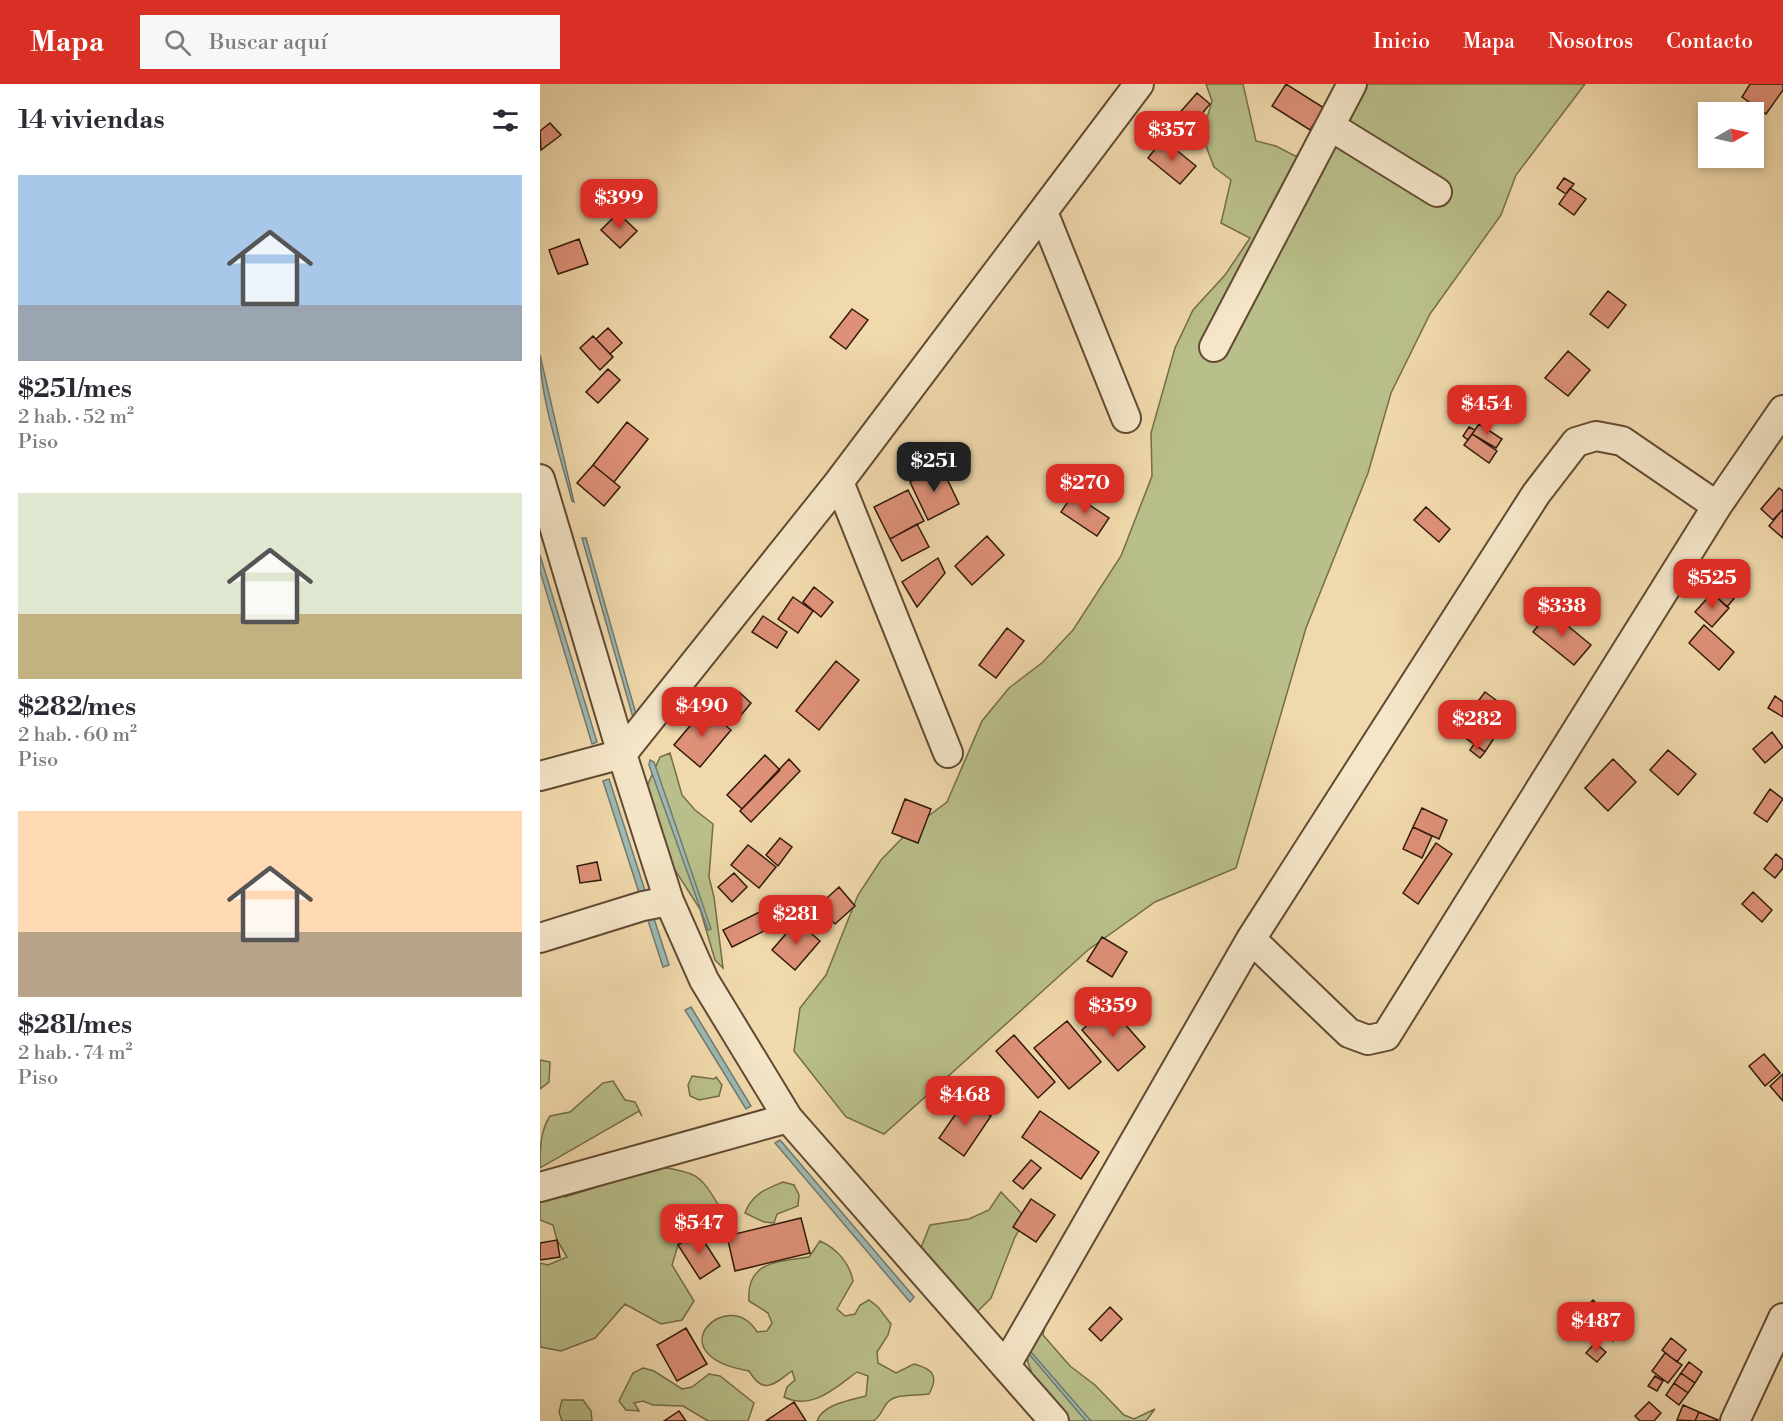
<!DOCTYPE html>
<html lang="es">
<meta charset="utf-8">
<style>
body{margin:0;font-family:"Libre Bodoni",serif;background:#f7f7f7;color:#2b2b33;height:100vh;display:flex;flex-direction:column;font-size:22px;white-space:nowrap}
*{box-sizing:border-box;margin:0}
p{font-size:20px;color:#7c7c81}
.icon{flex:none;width:33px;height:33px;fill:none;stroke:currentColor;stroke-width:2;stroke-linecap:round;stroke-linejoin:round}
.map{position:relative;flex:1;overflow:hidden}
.sheet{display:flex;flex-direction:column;background:#fff;width:540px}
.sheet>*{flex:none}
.needle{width:39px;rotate:81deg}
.tools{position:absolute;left:1158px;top:18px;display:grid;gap:12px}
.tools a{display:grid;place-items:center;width:66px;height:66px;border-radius:0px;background:#fff;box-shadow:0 3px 9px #0003;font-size:30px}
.price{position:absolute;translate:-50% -51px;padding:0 14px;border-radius:12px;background:#d93025;color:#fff;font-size:20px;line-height:39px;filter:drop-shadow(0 2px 3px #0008)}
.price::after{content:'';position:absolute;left:50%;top:36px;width:18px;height:14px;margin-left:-9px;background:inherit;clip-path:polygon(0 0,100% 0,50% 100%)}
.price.selected{background:#222;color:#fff}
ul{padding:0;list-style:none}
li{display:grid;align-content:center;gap:12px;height:318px;padding:0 18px}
li span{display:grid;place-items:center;height:186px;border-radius:0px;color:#555}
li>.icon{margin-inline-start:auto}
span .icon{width:108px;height:108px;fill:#fffc;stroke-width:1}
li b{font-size:26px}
h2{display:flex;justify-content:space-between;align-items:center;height:72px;padding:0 18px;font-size:26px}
header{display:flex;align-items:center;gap:36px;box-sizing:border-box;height:84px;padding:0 30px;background:#d93025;color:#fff}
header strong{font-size:28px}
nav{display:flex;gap:33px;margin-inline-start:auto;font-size:21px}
.search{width:420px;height:54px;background:#f7f7f7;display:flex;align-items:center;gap:15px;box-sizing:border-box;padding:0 21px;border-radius:0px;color:#7c7c81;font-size:22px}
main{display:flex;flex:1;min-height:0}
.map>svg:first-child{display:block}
.green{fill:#b9bf8a;stroke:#756c4a;stroke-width:1.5}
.water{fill:#9db9b2;stroke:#72796f;stroke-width:1.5}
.building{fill:#de9178;stroke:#311a0a;stroke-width:1.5}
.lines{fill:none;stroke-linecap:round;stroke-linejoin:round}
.minor-casing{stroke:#614a32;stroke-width:32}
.minor{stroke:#f5e6c9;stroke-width:28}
</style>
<header>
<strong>Mapa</strong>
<div class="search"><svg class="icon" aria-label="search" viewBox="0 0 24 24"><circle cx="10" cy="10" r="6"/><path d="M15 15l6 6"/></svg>Buscar aquí</div>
<nav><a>Inicio</a><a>Mapa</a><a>Nosotros</a><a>Contacto</a></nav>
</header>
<main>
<section class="sheet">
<h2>14 viviendas<svg class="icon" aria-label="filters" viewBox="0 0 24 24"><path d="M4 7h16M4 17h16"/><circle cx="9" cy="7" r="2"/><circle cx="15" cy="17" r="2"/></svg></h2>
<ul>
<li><span style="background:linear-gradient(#a9c7e8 70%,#9aa5b1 0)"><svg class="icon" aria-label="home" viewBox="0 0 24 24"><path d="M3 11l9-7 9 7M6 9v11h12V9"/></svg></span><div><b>$251/mes</b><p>2 hab. · 52 m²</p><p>Piso</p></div></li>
<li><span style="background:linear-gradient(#dfe7d0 65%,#c2b280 0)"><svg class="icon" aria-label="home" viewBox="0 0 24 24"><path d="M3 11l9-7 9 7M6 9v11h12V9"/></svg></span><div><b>$282/mes</b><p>2 hab. · 60 m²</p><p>Piso</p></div></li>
<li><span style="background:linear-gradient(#ffd9b3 65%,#b9a48a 0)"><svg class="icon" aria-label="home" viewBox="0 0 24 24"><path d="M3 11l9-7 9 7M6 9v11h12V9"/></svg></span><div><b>$281/mes</b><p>2 hab. · 74 m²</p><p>Piso</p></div></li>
</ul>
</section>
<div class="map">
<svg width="1243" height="1337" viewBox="0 0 1243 1337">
<rect width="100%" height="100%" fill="#f0d9ac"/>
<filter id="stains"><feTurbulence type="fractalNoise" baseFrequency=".00333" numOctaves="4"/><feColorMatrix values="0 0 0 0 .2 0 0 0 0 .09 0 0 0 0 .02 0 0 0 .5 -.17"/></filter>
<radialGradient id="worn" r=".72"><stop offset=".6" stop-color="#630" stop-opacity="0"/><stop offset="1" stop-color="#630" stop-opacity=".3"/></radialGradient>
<path class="green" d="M666 0H703L716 57 736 62 755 72 776 65 800 0H1045L976 91 961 131 890 230 851 309 828 389 766 544 696 784 615 818 548 866 344 1050 306 1033 254 967 260 924 286 891 318 811 341 776 372 744 407 718 442 637 469 604 503 578 533 546 581 472 612 392 611 349 635 264 653 226 685 191 710 154 681 139 691 96 674 83 666 62 665 41 672 17Z
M130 669 142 711 155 726 173 740 169 793 174 813 183 884 175 876 160 825 124 769 107 702 120 673Z
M0 976 10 978 9 998 0 1005Z
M152 992 174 995 176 993 182 1001 179 1012 159 1016 150 1012 148 1001Z
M73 997 85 1016 95 1018 102 1032 99 1027 0 1084C0 1065 0 1047 10 1032L30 1028 63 999Z
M120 1083C163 1089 161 1094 183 1128L169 1145 151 1134 138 1161 132 1181 154 1217 142 1236 121 1240 85 1220 55 1254 21 1267 0 1263V1179L8 1181 27 1173 17 1156 13 1141 0 1136V1105L6 1104 25 1113 63 1101 77 1086Z
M243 1098 254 1101 259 1111 258 1122 237 1130 234 1139 224 1138 205 1129C212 1110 226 1105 243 1098Z
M461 1108 486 1134 475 1153 451 1214 436 1229 375 1179 390 1141 429 1135 449 1126Z
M280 1157C296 1164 310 1179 313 1197L297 1225 305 1232 315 1230 320 1221 329 1216 338 1223 351 1240 348 1251 337 1268 338 1279 356 1289 374 1280C393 1285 399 1292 389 1310 377 1312 356 1309 348 1318 342 1324 341 1333 333 1337H277C283 1320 311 1316 326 1312L328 1292 317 1288C295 1304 272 1327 244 1313L247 1303 255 1296 252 1287C234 1300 224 1312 209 1287 114 1271 188 1200 217 1248L227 1247 232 1239 228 1229 209 1217C206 1176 240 1178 269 1173Z
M509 1221 503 1251 530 1282 555 1301 584 1331 594 1335 615 1325 606 1337H524L496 1299 488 1279 485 1247Z
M103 1284 114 1287 142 1305 152 1303 169 1290 180 1292 214 1319 208 1337H168L143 1322 113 1321 103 1317 94 1319 99 1327 86 1326 79 1317 93 1289Z
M22 1316H43L51 1327 52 1337H22L19 1328Z"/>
<path class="water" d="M0 271 34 418 32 417C21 374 0 314 0 271Z
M42 454H46L96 630 99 632 94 637Z
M0 471 57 658 52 660 0 487Z
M110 676 114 678 171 845 168 846 109 681Z
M69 695 129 881 123 883 63 697Z
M151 923 211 1022 206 1025 145 926Z
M240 1056 374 1213 370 1218 235 1059Z
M491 1268 551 1337H546L489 1270Z"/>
<path class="building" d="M746 0 784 24 770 46 732 22Z
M1210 0H1243V6L1226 30 1202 13Z
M657 9 670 20 649 45 636 33Z
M10 39 21 51 1 66 0 47Z
M623 55 656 82 640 100 608 74Z
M1024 94 1034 100 1026 110 1017 104Z
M1030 104 1046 115 1034 131 1019 120Z
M78 129 97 147 80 164 61 146Z
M39 155 48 180 18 190 9 166Z
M1068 207 1086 221 1068 244 1050 230Z
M312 225 328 236 306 265 290 253Z
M68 244 82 259 70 270 56 255Z
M53 252 73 273 60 286 40 264Z
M1028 267 1050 286 1028 312 1005 294Z
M68 285 80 296 58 319 46 308Z
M87 338 108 355 74 398 53 381Z
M939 340 962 355 956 364 932 350Z
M929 343 935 346 928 356 923 352Z
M932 350 957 367 949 379 924 361Z
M53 381 80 403 64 422 37 399Z
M401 382 419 420 388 436 370 398Z
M1239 404 1243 407V425L1233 436 1221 425Z
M368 406 384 437 350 455 334 423Z
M533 410 569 434 557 452 521 428Z
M886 423 910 445 899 458 874 436Z
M1243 425V454L1229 442Z
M377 440 389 463 362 477 350 455Z
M447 452 464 471 432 501 415 482Z
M398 474 405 489 377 523 362 498Z
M1181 499 1196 512 1187 523 1172 509Z
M274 503 293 518 281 533 263 518Z
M1172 509 1189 524 1172 543 1155 528Z
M253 513 273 527 258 549 238 535Z
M994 514 999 518 994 524 989 520Z
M999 518 1010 527 1002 537 991 527Z
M1010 527 1051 561 1034 581 993 548Z
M223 532 247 548 237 564 212 548Z
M1164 541 1194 568 1179 586 1149 559Z
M467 544 484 557 456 594 439 581Z
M296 577 319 596 279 646 256 627Z
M199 608 211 619 198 635 185 623Z
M945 608 972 628 958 648 930 628Z
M1235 612 1243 618V633L1228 624Z
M165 624 191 646 160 683 134 661Z
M924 624 958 648 945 668 910 643Z
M1232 648 1243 663 1225 679 1213 665Z
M934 660 945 668 940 674 930 666Z
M1128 666 1156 690 1138 711 1110 686Z
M225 671 240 686 202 725 187 711Z
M249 675 260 687 211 738 200 727Z
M1073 675 1096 698 1068 727 1045 704Z
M1230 705 1243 715 1227 738 1214 729Z
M365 715 391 725 378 759 352 749Z
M882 724 907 736 899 755 873 743Z
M873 743 892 752 882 774 863 765Z
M240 754 252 763 238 782 226 771Z
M896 759 912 770 878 820 863 809Z
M208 761 236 783 219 804 191 781Z
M1236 770 1243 776V784L1235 794 1224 785Z
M57 778 61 796 40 799 37 782Z
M194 789 207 803 192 818 178 803Z
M299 803 315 822 295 840 278 822Z
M1213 808 1232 826 1222 838 1202 820Z
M234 821 242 838 192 863 183 846Z
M257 837 280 857 255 886 232 866Z
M562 853 587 868 572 893 547 877Z
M568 921 605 963 578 987 542 946Z
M527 937 561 978 529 1005 494 964Z
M474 951 515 998 498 1014 456 967Z
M1224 970 1240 989 1225 1002 1209 982Z
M1243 990V1017L1230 1002Z
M426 1015 451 1032 424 1072 399 1054Z
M500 1027 559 1068 541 1095 482 1053Z
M491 1076 501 1084 483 1105 473 1097Z
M491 1115 515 1131 496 1158 473 1143Z
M261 1134 270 1169 195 1187 187 1152Z
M158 1148 180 1182 160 1195 138 1161Z
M17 1156 20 1173 0 1176V1159Z
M1053 1216 1083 1248 1073 1257 1044 1225Z
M570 1223 582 1235 561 1257 549 1245Z
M146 1244 167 1280 137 1297 117 1261Z
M1131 1254 1146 1266 1137 1278 1122 1266Z
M1055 1259 1066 1268 1057 1278 1046 1269Z
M1125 1269 1142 1281 1128 1299 1112 1287Z
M1149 1278 1162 1288 1155 1299 1141 1289Z
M1141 1289 1155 1299 1148 1309 1134 1299Z
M1115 1292 1123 1297 1117 1307 1108 1302Z
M1134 1299 1148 1309 1139 1321 1126 1311Z
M254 1318 266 1337H226Z
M1109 1318 1121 1329 1114 1337H1100L1095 1332Z
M1143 1321 1159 1328 1155 1337 1137 1336Z
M139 1327 146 1337H124Z
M1159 1328 1178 1336 1177 1337H1155Z"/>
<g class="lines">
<defs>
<path id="minor" d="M790 42 897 108
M503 128 586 334
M674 263 812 0
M0 395 82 670 129 817 164 896 248 1034 514 1337
M299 398 408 669
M0 692 82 670 299 398 599 0
M0 854 103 822 129 817
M711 855 809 949 828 956 846 952 1177 422 1243 326
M0 1103 248 1034
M466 1281 711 855 996 410 1036 358 1056 352 1082 357 1177 422
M1195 1337 1243 1234"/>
</defs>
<use href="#minor" class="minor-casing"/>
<use href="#minor" class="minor"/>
</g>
<rect width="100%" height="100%" filter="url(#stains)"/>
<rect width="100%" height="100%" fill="url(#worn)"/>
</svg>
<div class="tools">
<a><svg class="needle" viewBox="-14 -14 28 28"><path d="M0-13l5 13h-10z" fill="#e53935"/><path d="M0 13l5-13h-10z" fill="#7c7c81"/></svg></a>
</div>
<b class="price" style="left:632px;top:78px">$357</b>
<b class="price" style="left:79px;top:146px">$399</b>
<b class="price" style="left:947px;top:352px">$454</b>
<b class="price selected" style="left:394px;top:409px">$251</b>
<b class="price" style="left:545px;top:431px">$270</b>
<b class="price" style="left:1172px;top:526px">$525</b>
<b class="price" style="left:1022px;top:554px">$338</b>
<b class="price" style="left:162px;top:654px">$490</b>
<b class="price" style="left:937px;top:667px">$282</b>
<b class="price" style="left:256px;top:862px">$281</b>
<b class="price" style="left:573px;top:954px">$359</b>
<b class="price" style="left:425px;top:1043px">$468</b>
<b class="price" style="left:159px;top:1171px">$547</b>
<b class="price" style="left:1056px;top:1269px">$487</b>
</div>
</main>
